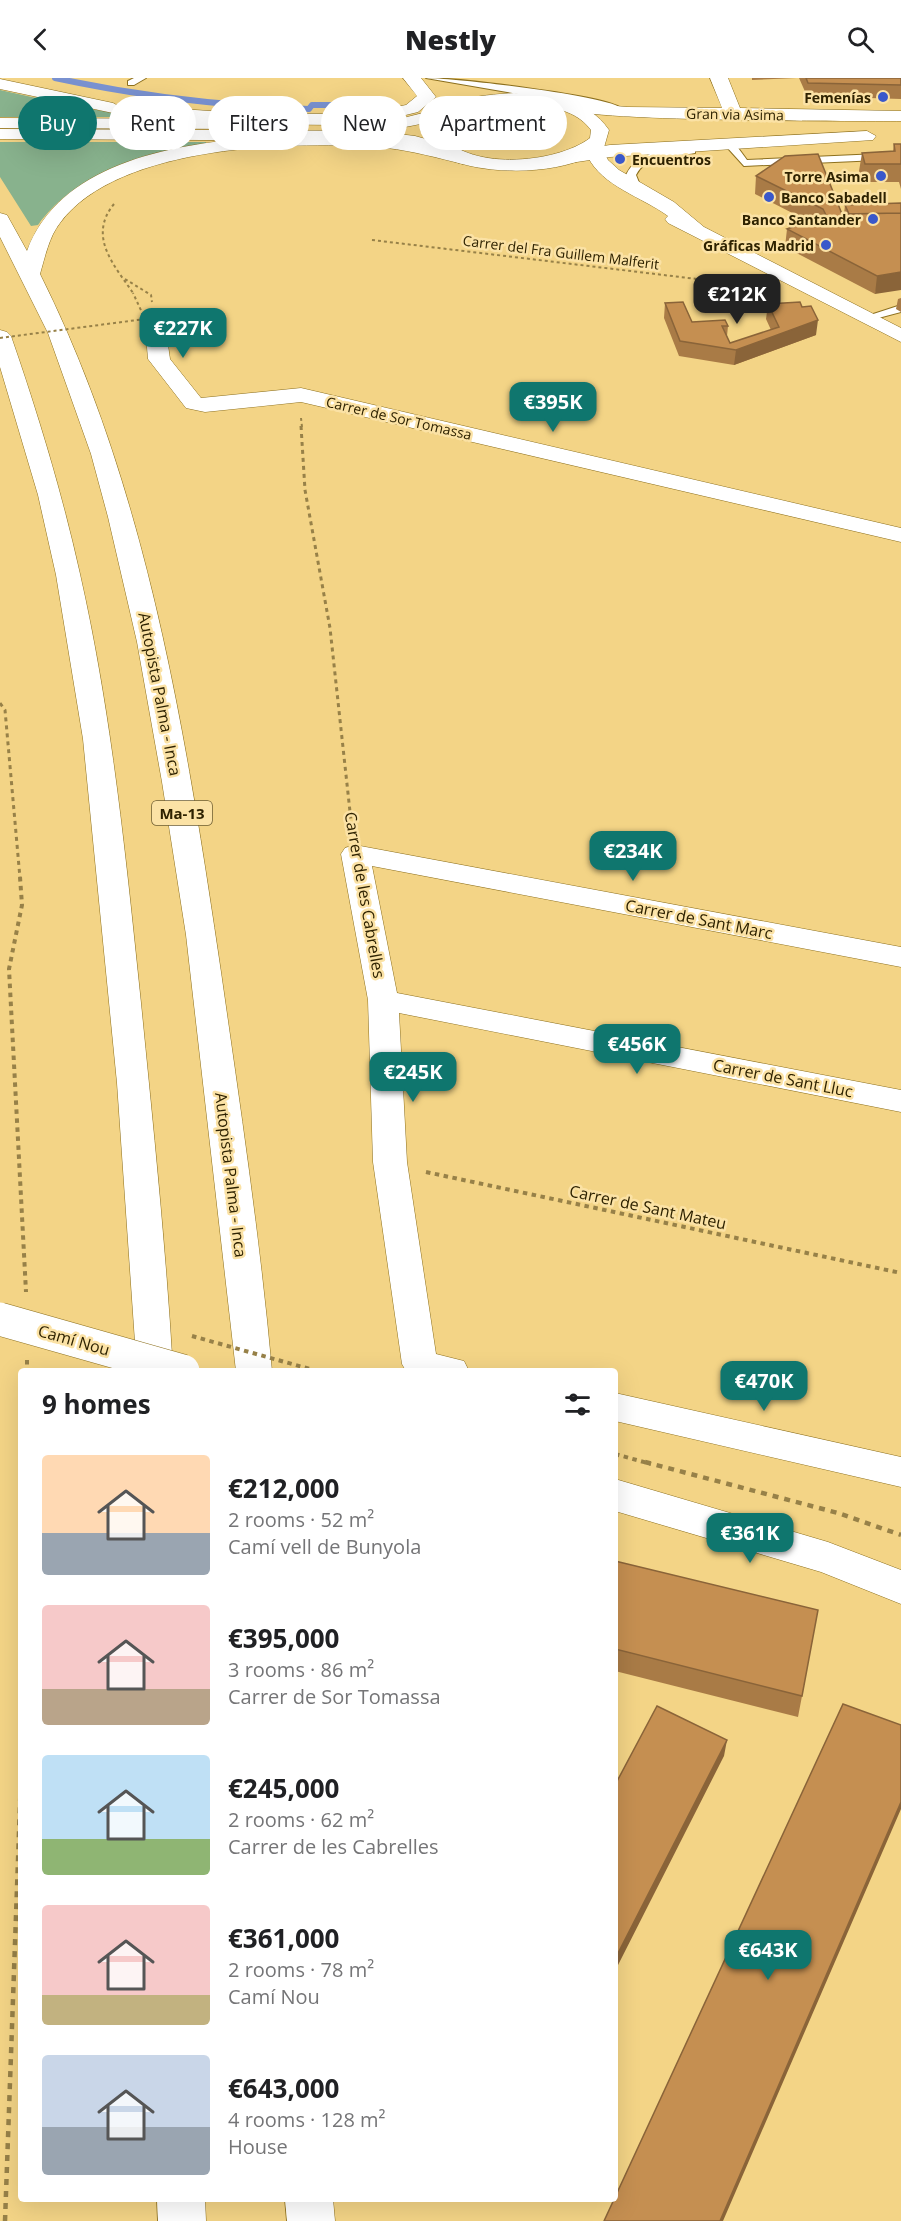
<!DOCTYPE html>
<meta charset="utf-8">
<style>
body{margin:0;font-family:"Open Sans",sans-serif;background:#f6f6f6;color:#202124;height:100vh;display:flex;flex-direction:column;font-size:22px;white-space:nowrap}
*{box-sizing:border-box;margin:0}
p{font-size:20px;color:#757577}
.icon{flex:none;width:33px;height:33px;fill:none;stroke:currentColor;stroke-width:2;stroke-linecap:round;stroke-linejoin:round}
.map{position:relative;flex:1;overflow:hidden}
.drawer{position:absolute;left:18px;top:1290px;width:600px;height:834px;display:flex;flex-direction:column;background:#fff;border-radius:6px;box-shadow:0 6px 24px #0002}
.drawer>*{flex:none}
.hud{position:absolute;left:18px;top:18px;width:600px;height:54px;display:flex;gap:12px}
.price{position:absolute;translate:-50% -51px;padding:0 14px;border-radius:12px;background:#0f766e;color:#fff;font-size:20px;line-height:39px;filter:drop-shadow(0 2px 3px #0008)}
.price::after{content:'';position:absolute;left:50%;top:36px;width:18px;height:14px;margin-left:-9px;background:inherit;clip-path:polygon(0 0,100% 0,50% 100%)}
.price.on{background:#222;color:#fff}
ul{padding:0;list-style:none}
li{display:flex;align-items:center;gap:18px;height:150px;padding:0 24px}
li span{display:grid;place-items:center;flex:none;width:168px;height:120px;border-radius:6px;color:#555}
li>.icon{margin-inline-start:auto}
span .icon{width:72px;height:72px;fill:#fffc;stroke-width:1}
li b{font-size:26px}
h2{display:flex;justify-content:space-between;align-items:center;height:72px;padding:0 24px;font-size:26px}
.tag{padding:0 21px;border-radius:27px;background:#fff;box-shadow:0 6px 24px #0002;font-size:21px;line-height:54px}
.tag.on{background:#0f766e;color:#fff}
header{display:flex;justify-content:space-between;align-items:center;height:78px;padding:0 24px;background:#fff;font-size:27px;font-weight:800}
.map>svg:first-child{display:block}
.green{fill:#88b28d}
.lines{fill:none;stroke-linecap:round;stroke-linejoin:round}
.stream{stroke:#7991d0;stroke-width:6}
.service-casing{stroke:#8d701e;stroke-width:2}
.minor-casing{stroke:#8d701e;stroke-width:1}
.tertiary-casing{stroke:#8d701e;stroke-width:1}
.secondary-casing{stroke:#8d701e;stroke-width:1}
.motorway-casing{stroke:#8d701e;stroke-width:1}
.path-far3{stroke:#978148;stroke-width:2;stroke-dasharray:3 3;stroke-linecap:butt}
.path-far2{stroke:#978148;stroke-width:3;stroke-dasharray:4 4;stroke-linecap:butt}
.path-far1{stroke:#978148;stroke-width:4;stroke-dasharray:4.5 4.5;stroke-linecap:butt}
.path{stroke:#978148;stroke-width:4.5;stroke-dasharray:6 6;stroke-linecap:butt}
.service{fill:#fff;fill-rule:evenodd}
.minor{fill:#fff;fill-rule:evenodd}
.tertiary{fill:#fff;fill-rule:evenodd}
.secondary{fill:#fff;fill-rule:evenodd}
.motorway{fill:#fff;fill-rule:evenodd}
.tertiary-bridge-casing{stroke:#8d701e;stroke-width:34;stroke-linecap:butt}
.path-bridge-far1{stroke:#978148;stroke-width:2;stroke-dasharray:3 3;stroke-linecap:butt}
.path-bridge{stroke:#978148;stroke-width:4;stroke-dasharray:4.5 4.5;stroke-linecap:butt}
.tertiary-bridge{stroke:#fff;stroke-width:33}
.wall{fill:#a97b46}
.shaded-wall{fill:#8a6439}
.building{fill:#c58f51;stroke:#8a6439;stroke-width:1.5}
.poi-dot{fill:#3a58ca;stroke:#fbe2a5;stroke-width:2}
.labels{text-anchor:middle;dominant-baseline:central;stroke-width:5;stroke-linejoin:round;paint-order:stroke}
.far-poi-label{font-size:14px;font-weight:bold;fill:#2e2201;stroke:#fbe2a5;text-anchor:end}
.far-street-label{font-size:14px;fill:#2e2201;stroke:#fbe2a5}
.shield{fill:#fbe2a5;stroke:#6c5c32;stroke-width:1.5}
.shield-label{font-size:15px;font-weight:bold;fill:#2e2201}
.street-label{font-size:16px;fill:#2e2201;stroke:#fbe2a5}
</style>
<header><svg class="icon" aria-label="back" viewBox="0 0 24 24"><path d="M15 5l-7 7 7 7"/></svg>Nestly<svg class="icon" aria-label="search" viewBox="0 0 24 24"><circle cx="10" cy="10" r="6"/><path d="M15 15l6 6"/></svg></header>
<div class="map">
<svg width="901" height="2143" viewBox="0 0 901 2143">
<rect width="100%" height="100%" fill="#f3d486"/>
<path class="green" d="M0 12 77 29 146 39H0Z
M0 64H206V66C142 83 80 90 38 147L31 148 0 99Z"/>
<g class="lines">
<path class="stream" d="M55 0C139 18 223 28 309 31L312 27H333"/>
<defs>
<path id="service" d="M134 0H146L134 7H128V3Z
M426 0C454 0 604 17 621 30L616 33Z
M725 63H733L747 82 901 75V81L744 88 725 67Z
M691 70 695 71V75C674 79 647 75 636 97L642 112 633 114 626 97C638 72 667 72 691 70Z
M901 227V234L867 243 861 240Z"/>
<path id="minor" d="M710 0H728L740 30 901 33V43C862 43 571 44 560 29L569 24 627 29 722 30Z
M867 53 876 58 873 62 610 79 570 85 561 79 570 73 610 67Z
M155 240 162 242 165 246 170 281 201 320 301 310 901 450V464L301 324 205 334 186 330 148 281 145 246 148 242Z
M355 767 901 869V889L372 788 397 915 901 1012V1034L399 935 407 1084 436 1276 464 1283 469 1293H406L402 1286 373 1084 368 922 341 776 345 770Z
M615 1315 901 1379V1409L615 1343Z"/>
<path id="tertiary" d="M0 51 373 53 415 58 451 68 454 72 445 77 413 68 373 63 0 61Z
M615 1401 828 1464 901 1492V1526L821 1494 615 1433Z"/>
<path id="secondary" d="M403 0H421L436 19 418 34 381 43 339 47 241 46 134 38 125 33 134 28 241 35 339 36 381 32 406 27 417 18Z
M514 15C550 18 587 20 609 52L603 73 608 82 619 92 674 124 704 149 901 250V264L668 145 665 141 668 138C642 119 602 108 588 79 552 97 482 97 446 80 433 74 428 64 421 53 445 19 475 18 514 15ZM514 26C542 28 573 28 591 52L590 60C556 86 464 94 439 53 456 28 487 28 514 26Z"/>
<path id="motorway" d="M0 1 113 25 122 30 113 35 0 11Z
M439 31 448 36 445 40C428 44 363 62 352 47L361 42 403 40Z
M0 40 258 41 267 46 258 51 0 50Z
M306 57 387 60 470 76 472 80 463 86C438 80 413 73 387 70 298 62 118 66 60 145 49 159 45 179 40 196 148 412 186 658 221 894 240 1027 260 1160 272 1293H236L186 857 162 704 137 564 108 439 91 376 48 255 0 159V135L7 137 27 173C65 70 213 61 306 57Z
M0 252 7 254 11 258C38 336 62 415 80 496 112 637 126 781 141 925 153 1047 166 1170 173 1293H137L117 1005 83 661 56 497 38 417 0 289Z
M157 2121H205L206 2143H158Z
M285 2121H333L335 2143H287Z"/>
</defs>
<use href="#service" class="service-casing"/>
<use href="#minor" class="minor-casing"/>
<use href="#tertiary" class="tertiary-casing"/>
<use href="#secondary" class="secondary-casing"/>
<use href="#motorway" class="motorway-casing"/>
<path class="path-far3" d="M114 126C87 159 115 188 133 215
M372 162 747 207
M125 201 151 217 152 224
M301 340 302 349"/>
<path class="path-far2" d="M301 348 305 412 330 550 352 752
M0 625 5 632 20 800"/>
<path class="path-far1" d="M20 799 22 827 9 891 26 1214
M426 1094 901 1195
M27 1282V1293
M615 1376 651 1386"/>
<path class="path" d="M645 1384 838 1435 901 1457
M5 2143 21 1699"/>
<use href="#service" class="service"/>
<use href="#minor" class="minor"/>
<use href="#tertiary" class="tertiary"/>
<use href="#secondary" class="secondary"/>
<use href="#motorway" class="motorway"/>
<defs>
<path id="tertiary-bridge" d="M0 1241 183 1293"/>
</defs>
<use href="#tertiary-bridge" class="tertiary-bridge-casing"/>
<path class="path-bridge-far1" d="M0 260 145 241 133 215"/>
<path class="path-bridge" d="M192 1258 317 1293"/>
<use href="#tertiary-bridge" class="tertiary-bridge"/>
</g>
<path class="wall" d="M752 0H797L752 2Z
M799 0H901V21L807 18Z
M894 66H901V111L899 104H863L859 93 862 75 893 73Z
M756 98 842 136H844L845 127 901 125 875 216 785 169 787 151 808 143 755 116Z
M901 220V234L896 231 898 221Z
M665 225 692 244 728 248 727 258 730 265 771 252 766 241 768 226 816 257 734 287 679 278 664 240Z
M615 1483 802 1618 798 1639 615 1593Z"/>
<path class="shaded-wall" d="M901 194V212L875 216 877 198Z
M818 242 816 257 734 287 736 272Z
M727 1662 724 1678 615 1893V1881Z
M901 1724V1731L723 2143H720Z"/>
<path class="building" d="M806 0H901V7L808 5Z
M894 66H901V86H865L862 75 895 73Z
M818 76 842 136 901 135V194L877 198 787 151 826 137 823 131 756 98 785 78Z
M901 125V135L849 136 845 127Z
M683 224 692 244 725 242 728 248H722L730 265 779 249 768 226 800 224 802 229 811 228 818 242 736 272 680 263 665 225Z
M615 1483 818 1532 802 1618 615 1571Z
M843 1626 901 1647V1724L720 2143H604Z
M657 1628 727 1662 615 1881V1707Z"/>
<g class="poi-dot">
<circle cx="883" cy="19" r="6"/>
<circle cx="620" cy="81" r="6"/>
<circle cx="881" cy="98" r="6"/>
<circle cx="769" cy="119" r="6"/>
<circle cx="873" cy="141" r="6"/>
<circle cx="826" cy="167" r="6"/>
</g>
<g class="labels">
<g class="far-poi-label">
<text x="871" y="19">Femenías</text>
<text x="632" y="81" text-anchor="start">Encuentros</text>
<text x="869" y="98">Torre Asima</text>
<text x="781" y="119" text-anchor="start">Banco Sabadell</text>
<text x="861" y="141">Banco Santander</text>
<text x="814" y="167">Gráficas Madrid</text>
</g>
<g class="far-street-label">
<text transform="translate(735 36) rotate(1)">Gran via Asima</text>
<text transform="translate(561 174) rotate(7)">Carrer del Fra Guillem Malferit</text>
<text transform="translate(399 340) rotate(13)">Carrer de Sor Tomassa</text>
</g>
<rect class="shield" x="152" y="723" width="60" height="24" rx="4.5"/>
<g class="shield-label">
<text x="182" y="735">Ma-13</text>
</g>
<g class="street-label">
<text transform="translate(160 616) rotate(79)">Autopista Palma - Inca</text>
<text transform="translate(365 817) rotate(80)">Carrer de les Cabrelles</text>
<text transform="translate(699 841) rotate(11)">Carrer de Sant Marc</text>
<text transform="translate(783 1000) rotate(11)">Carrer de Sant Lluc</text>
<text transform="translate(231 1097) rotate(83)">Autopista Palma - Inca</text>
<text transform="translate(648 1129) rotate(12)">Carrer de Sant Mateu</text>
<text transform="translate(74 1262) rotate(16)">Camí Nou</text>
</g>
</g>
</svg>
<b class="price on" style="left:737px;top:247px">€212K</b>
<b class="price" style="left:183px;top:281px">€227K</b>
<b class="price" style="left:553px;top:355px">€395K</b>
<b class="price" style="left:633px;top:804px">€234K</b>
<b class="price" style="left:637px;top:997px">€456K</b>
<b class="price" style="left:413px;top:1025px">€245K</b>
<b class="price" style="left:764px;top:1334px">€470K</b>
<b class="price" style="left:750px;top:1486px">€361K</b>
<b class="price" style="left:768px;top:1903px">€643K</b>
<div class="hud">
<a class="tag on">Buy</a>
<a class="tag">Rent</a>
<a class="tag">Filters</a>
<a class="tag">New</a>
<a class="tag">Apartment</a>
</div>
<section class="drawer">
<h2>9 homes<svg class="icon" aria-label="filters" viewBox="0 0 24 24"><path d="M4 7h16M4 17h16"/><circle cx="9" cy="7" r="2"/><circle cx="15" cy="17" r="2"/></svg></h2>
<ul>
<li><span style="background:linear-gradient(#ffd9b3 65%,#9aa5b1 0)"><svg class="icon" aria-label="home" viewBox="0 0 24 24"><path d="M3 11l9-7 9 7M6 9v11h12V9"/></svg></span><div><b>€212,000</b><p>2 rooms · 52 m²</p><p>Camí vell de Bunyola</p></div></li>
<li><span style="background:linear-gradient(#f6c9c9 70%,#b9a48a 0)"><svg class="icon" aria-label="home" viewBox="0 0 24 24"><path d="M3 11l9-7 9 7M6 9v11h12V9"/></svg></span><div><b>€395,000</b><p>3 rooms · 86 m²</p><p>Carrer de Sor Tomassa</p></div></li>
<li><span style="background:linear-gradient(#bfe0f5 70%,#8fb573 0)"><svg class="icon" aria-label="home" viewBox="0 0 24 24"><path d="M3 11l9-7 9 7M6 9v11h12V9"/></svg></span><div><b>€245,000</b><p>2 rooms · 62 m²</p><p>Carrer de les Cabrelles</p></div></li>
<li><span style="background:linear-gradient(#f6c9c9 75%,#c2b280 0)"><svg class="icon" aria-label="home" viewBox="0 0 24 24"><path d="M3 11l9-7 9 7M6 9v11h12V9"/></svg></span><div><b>€361,000</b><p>2 rooms · 78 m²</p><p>Camí Nou</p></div></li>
<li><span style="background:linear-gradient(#c9d6e8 60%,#9aa5b1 0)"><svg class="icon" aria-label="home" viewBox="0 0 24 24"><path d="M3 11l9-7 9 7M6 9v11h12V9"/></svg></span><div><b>€643,000</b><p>4 rooms · 128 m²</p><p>House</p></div></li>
</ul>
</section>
</div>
